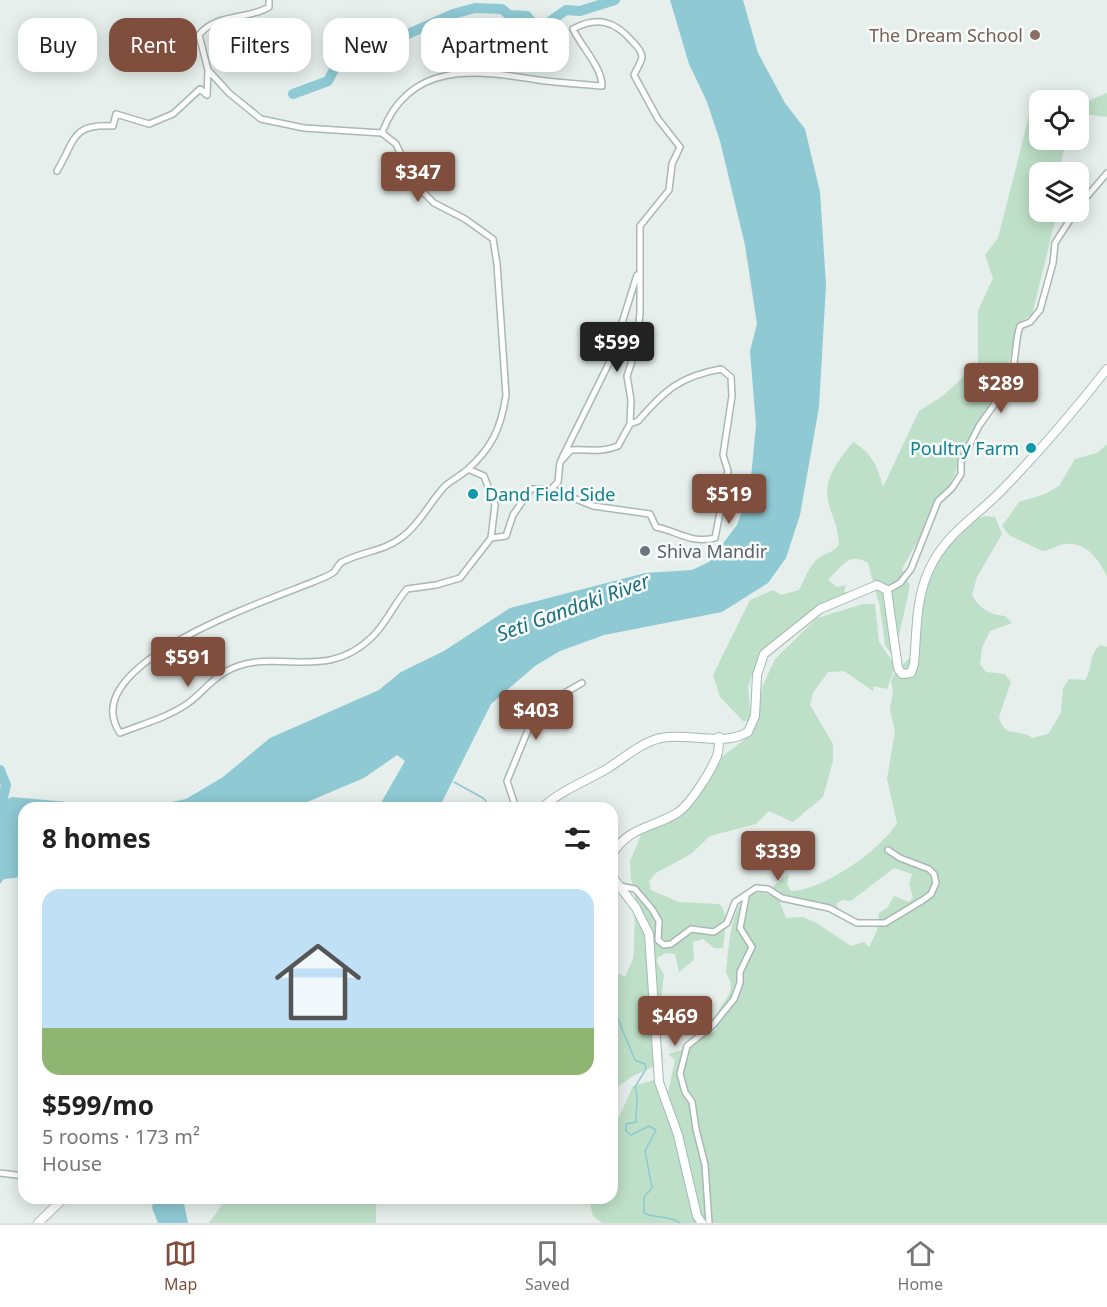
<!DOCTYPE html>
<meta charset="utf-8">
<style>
body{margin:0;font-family:"Noto Sans",sans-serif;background:#f6f6f6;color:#222;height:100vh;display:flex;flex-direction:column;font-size:22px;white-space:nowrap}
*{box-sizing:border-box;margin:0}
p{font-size:20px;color:#767676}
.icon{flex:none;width:33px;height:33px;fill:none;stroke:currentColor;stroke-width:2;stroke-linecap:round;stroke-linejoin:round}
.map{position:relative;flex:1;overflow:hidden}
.panel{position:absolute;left:18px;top:802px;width:600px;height:402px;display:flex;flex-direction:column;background:#fff;border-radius:18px;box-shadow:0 3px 15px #0003}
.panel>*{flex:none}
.banner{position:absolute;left:18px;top:18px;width:600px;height:54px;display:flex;gap:12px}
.tools{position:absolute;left:1029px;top:90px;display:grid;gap:12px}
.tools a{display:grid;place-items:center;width:60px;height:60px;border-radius:12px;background:#fff;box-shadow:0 3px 15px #0003;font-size:30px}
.price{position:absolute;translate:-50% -51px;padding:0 14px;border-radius:6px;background:#804e3d;color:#fff;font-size:20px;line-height:39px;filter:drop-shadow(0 2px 3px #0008)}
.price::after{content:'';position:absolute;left:50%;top:36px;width:18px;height:14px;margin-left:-9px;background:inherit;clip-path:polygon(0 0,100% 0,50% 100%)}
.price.selected{background:#222;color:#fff}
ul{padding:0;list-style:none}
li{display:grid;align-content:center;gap:12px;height:318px;padding:0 24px}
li+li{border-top:2px solid #e0e0e0}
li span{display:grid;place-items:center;height:186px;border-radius:18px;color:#555}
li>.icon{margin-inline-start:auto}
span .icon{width:108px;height:108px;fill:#fffc;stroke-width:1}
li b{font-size:26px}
h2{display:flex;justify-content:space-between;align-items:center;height:72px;padding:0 24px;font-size:26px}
.chip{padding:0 21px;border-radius:18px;background:#fff;box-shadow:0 3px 15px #0003;font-size:21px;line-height:54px}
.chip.selected{background:#804e3d;color:#fff}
.menu{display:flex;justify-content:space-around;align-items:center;height:84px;border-top:2px solid #e0e0e0;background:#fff;font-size:16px;color:#767676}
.menu a{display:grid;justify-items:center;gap:3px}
.menu .selected{color:#804e3d}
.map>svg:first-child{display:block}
.green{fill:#bfe0c8}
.water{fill:#8ec9d4}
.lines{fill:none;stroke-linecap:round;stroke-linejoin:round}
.stream{stroke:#8ec9d4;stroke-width:1.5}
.river{stroke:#8ec9d4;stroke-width:10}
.minor-casing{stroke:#a8b8b2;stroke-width:8}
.secondary-casing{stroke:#a4bbb3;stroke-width:10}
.minor{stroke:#fff;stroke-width:5}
.secondary{stroke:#fff;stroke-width:8}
.education-dot{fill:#8d6e63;stroke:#f7fbf9;stroke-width:2}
.culture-dot{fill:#0f9aa8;stroke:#f7fbf9;stroke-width:2}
.worship-dot{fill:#6b7280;stroke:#f7fbf9;stroke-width:2}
.labels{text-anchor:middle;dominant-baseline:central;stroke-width:5;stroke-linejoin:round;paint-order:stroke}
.education-label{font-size:18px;fill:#785e54;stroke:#f7fbf9;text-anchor:end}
.culture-label{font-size:18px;fill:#0d838f;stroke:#f7fbf9;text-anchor:end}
.worship-label{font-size:18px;fill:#5b616d;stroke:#f7fbf9;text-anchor:start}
.water-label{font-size:20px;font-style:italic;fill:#1c6f80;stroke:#f7fbf9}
</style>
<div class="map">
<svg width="1107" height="1223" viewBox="0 0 1107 1223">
<rect width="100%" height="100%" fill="#e6efeb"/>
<path class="green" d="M1107 93V116L1105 117 1079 113 1078 100H1047L1053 95 1090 100Z
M1039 106 1040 140H1066L1059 172H1040V212L1057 213 1032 315 1018 323 1004 382 966 444 954 476 902 569 910 586 894 658 885 645 880 607 868 563C848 551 842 567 828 580L837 587 846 585 844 591 850 596 818 607 802 625 760 652 748 687 751 721H743L720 697 713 675 750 600 773 590 781 595 799 590C805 579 810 562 822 556 829 552 833 552 839 545 838 523 832 519 828 500 823 479 840 458 853 442 872 453 878 467 883 487L919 411 944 395 978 363V311L993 278 985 255 998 238 1029 116Z
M1107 444V576C1098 559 1086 541 1065 544 1056 545 1050 551 1042 551L1009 535 1002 526 1019 502 1045 494 1059 486 1075 459 1097 453Z
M985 516 995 517 1002 534 977 577 972 595C979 608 990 615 1005 616L1012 623 990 631 982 648 980 664 986 672 1005 674 1011 682 999 717C1004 739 1020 728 1032 738L1048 734 1061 713 1063 688 1069 679 1085 680C1093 669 1088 655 1100 645L1107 647V1223H602L593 1216 589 1199 612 1198V1133L633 1086 654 1080 659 1090 667 1097 675 1060 668 1054 689 1048 702 1031 712 1032 717 1029C717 1025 716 1018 717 1014 723 998 739 993 726 973 730 941 730 870 781 900L780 902 786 918 803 917 815 922 851 946 864 942 869 947 877 931 879 913 887 908 894 896 909 902 913 898 909 884 912 874 894 868 851 901 843 900 836 904 840 911C820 897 791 902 770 889L789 873 787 884 791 891C823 890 880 851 897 823L887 779 895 731 890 710 893 691 891 681 895 672 915 653C920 603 931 534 985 516Z
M863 604H875L879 642 892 661 894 670 887 689 874 686 873 691 844 671 828 672 813 693 810 705 833 744V761L823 797 793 822 769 811 756 824 710 836 691 854 656 873 649 881 651 890 679 902 719 904C730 914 724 934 723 948H714L703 939 693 942 694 960 679 972 675 954 666 953 658 957 657 962 664 975 658 1027 663 1058 661 1063 633 1076 616 1088 612 1085V970L625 977 633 959 634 949 635 889 631 880 630 861 641 835 694 801 720 758 743 741 753 724 763 685 775 659 817 618Z
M226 1199H376V1223H209Z"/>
<path class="water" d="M670 0H743L758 53 785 103 805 129 820 192 826 285 819 407 800 515 786 558 768 583 722 612 604 635 560 651 535 666 491 704 439 808H378L405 761 397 755 364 778 293 808H24V877L4 879 0 884V802L12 797 79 803H167L186 799 223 777 270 738 379 690 401 672 444 651 510 608 645 573 692 570 709 562 737 525 750 488 756 425 750 351 757 324 745 245 720 141 707 102 689 64Z
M154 1199H183L188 1223H158L152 1208Z"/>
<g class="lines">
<path class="stream" d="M454 782 483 798 492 808
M612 981 615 1012 635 1060 645 1064 646 1069 635 1087C640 1099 635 1109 636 1122L626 1124V1131L631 1135 649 1126 656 1130 645 1151 652 1188 644 1197V1213C656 1219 669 1215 680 1223"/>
<path class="river" d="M293 94 328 81 336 66 453 14 475 8 502 9 509 15 527 16 534 25 542 27 566 10 580 11 615 0
M0 770 6 785 0 810"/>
<defs>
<path id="minor" d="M269 0V7C248 20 216 13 199 35L208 70 229 93 261 119 304 128 382 133 396 144 415 184 434 203 465 219 493 239 497 264 506 395C501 428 492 448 467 470 460 476 452 480 445 486 430 502 419 525 401 538 384 551 361 552 342 562 338 564 337 569 334 572 329 576 320 579 313 582 269 600 73 664 120 733 143 724 166 718 187 704 200 695 211 680 225 672 273 644 323 685 372 637 386 624 394 604 407 589L436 585 460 578 491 538 495 505 484 476 468 469
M382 133C409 60 477 70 538 80 559 83 581 84 602 86 602 67 582 48 573 29 597 16 615 21 632 41 636 45 642 51 642 57 641 63 636 70 634 75L658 119 680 147 672 164 669 190 640 226V313L636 349 627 376 631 400 630 424 618 446C600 453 589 449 571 450L560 462 558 482 551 489
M57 171C76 139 71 124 113 126L116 114 149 124 173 114 200 89 207 95 208 70
M1078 207 1107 173
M562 458 610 361 637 275
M491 538 506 536 513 515 531 489H551L593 506 650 514 656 527C679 532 692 544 715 538L728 471 723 455 732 396 731 377 721 369C680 376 664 391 638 421L630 424
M887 590 900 583 911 569 938 501 952 488 961 474V462L979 426 999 398 1000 389C1019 377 1013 345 1020 326L1030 322 1040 310 1053 263 1055 243 1075 212
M511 808 514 802 507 781 528 730 524 720 533 711 582 683
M620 886 635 889 652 909 659 921 658 940 664 945 671 944 691 929 714 932 727 923 735 902 756 888 768 889 782 898 829 908 857 923H885L923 900 931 894 936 883 934 874 929 869 900 858 888 850
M0 1173 24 1176
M709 1223 705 1165 696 1129 692 1102 685 1092 680 1074 687 1046 713 1025 734 999 740 983V972L752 947 740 928 746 897"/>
<path id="secondary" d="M542 808C560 791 582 783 605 770 622 760 641 742 661 738 688 732 723 747 748 732L755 716 757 675 764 654 820 609 877 585 887 590 898 668 902 674 911 673 914 664C917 632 915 601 929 570 945 534 976 517 1002 490 1039 452 1074 411 1107 369
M612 855C627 827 653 828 677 813 690 805 711 771 717 756 719 751 719 743 719 737
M612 872 614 879 636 908 649 934 659 1082 678 1135 697 1216 702 1223
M38 1223 64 1198"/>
</defs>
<use href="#minor" class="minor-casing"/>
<use href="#secondary" class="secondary-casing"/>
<use href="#minor" class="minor"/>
<use href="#secondary" class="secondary"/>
</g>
<circle class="education-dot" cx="1035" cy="35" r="6"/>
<g class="culture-dot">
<circle cx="1031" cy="448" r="6"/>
<circle cx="473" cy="494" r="6"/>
</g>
<circle class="worship-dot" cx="645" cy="551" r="6"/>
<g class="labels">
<g class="education-label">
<text x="1023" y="35">The Dream School</text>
</g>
<g class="culture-label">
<text x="1019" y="448">Poultry Farm</text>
<text x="485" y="494" text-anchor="start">Dand Field Side</text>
</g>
<g class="worship-label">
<text x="657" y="551">Shiva Mandir</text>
</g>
<g class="water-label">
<text transform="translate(573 607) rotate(-20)">Seti Gandaki River</text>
</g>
</g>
</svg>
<div class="tools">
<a><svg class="icon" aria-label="locate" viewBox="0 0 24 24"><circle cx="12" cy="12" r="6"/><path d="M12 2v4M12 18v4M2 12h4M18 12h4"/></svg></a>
<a><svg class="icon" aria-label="layers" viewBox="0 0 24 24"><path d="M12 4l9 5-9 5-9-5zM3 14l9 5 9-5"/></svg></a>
</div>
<b class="price" style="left:418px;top:203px">$347</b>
<b class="price selected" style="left:617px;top:373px">$599</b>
<b class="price" style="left:1001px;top:414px">$289</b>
<b class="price" style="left:729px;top:525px">$519</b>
<b class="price" style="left:188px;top:688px">$591</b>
<b class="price" style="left:536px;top:741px">$403</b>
<b class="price" style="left:778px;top:882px">$339</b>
<b class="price" style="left:675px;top:1047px">$469</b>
<div class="banner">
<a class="chip">Buy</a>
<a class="chip selected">Rent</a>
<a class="chip">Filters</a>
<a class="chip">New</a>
<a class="chip">Apartment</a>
</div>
<section class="panel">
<h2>8 homes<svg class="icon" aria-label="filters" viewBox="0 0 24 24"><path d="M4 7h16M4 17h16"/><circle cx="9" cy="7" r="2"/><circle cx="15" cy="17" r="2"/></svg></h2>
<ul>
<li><span style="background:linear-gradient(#bfe0f5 75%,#8fb573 0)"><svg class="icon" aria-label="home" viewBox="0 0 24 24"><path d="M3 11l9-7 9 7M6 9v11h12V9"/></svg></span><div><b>$599/mo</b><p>5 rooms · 173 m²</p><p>House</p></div></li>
</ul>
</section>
</div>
<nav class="menu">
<a class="selected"><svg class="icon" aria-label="map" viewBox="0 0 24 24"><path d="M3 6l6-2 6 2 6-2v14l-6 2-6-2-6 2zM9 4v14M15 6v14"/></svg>Map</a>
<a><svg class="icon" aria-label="saved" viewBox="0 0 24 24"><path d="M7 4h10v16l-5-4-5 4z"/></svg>Saved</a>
<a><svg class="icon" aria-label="home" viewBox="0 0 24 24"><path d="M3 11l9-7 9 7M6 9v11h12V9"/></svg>Home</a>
</nav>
